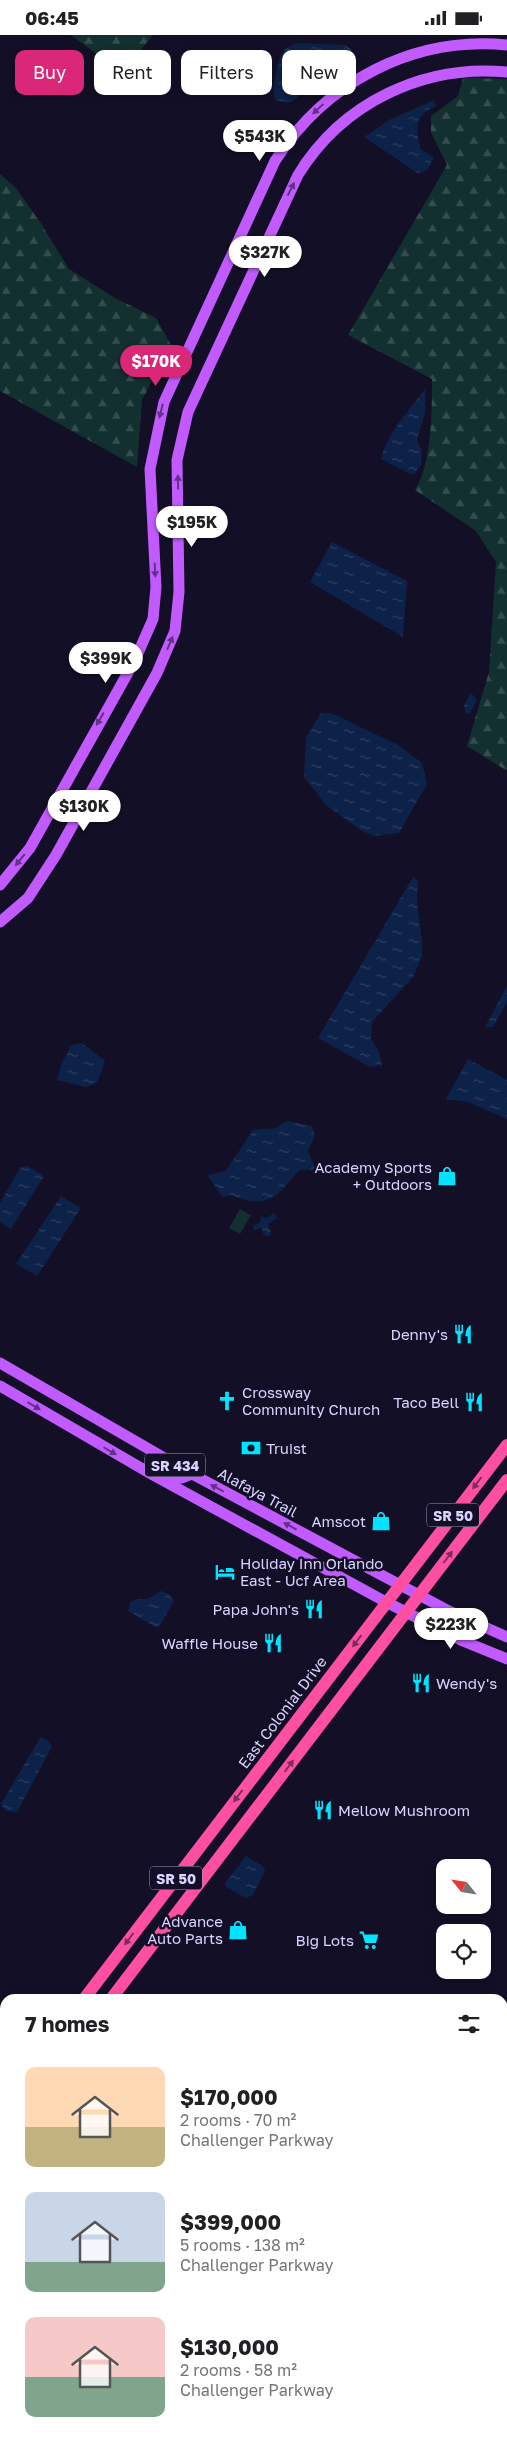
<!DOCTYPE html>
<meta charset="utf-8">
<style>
body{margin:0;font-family:"Golos Text",sans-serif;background:#f2f2f2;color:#202124;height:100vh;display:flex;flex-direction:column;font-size:19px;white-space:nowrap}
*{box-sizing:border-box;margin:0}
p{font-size:16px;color:#757577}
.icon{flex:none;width:28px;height:28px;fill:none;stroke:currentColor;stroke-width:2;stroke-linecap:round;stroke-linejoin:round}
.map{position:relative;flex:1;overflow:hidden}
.details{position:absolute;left:0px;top:1959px;width:508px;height:446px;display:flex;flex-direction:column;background:#fff;border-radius:15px 15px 0 0;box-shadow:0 2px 8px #0003}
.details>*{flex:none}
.banner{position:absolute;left:15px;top:15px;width:478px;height:45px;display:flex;gap:10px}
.needle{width:32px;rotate:300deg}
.buttons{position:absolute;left:436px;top:1824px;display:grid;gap:10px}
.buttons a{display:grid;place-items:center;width:55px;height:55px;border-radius:10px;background:#fff;box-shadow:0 2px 8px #0003;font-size:25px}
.price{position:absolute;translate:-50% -42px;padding:0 11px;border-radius:18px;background:#fff;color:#222;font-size:16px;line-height:32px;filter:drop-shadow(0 1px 2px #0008)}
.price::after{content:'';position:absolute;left:50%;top:30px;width:15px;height:11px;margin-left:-8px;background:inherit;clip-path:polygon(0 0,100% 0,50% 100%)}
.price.active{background:#db2777;color:#fff}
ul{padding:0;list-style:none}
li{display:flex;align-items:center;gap:15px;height:125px;padding:0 25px}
li span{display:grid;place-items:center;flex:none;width:140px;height:100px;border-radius:10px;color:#555}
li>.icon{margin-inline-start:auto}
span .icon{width:60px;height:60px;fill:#fffc;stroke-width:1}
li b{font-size:21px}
h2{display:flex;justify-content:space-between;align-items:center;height:60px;padding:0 25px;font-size:21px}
.tag{padding:0 18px;border-radius:10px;background:#fff;box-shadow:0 2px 8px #0003;font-size:18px;line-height:45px}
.tag.active{background:#db2777;color:#fff}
.status{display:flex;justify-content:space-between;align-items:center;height:35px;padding:0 25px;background:#fff;direction:ltr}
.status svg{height:14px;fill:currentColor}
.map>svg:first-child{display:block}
.forest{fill:url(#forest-firs)}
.pitch{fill:#12302f}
.water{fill:url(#water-ripples)}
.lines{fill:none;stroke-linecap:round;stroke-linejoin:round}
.major{stroke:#c25bff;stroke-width:11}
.highway{stroke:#ff4fa3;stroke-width:12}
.oneway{fill:#623188}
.oneway2{fill:#7d2c5e}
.labels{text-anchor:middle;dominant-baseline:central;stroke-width:5;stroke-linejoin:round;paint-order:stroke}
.shield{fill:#130f26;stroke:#9e99be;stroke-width:1}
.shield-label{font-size:14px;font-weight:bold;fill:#d9d4ff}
.poi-label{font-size:15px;fill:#d9d4ff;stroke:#130f26;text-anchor:end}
.street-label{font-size:15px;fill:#d9d4ff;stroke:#130f26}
</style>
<div class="status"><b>06:45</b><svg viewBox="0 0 49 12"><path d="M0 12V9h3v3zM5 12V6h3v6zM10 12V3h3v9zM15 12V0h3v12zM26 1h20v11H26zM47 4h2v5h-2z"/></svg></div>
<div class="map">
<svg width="507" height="2404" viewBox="0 0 507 2404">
<defs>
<pattern id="forest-firs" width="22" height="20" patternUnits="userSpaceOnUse" patternTransform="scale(1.25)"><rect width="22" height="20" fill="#12302f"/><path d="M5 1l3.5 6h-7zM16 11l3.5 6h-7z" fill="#344d4e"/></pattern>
<pattern id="water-ripples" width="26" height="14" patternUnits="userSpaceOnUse" patternTransform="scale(1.25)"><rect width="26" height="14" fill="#0c2248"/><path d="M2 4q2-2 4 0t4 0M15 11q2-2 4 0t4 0" fill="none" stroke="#2f4163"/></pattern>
</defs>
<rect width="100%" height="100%" fill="#130f26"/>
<path class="forest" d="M71 0H153L122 38Z
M463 43 507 44V736L467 711 489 637 496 527 476 496 415 455C432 427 432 377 432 344L348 300 447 130 431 97V81L458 61Z
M0 139 16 153 42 190 69 234 115 263 156 283 171 310 142 365 137 432 0 356Z"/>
<path class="pitch" d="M240 1174 251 1180 240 1199 229 1193Z"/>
<path class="water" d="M296 8 346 10 352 15 322 39 292 67 276 66C270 61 278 19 285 14 288 11 293 10 296 8Z
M434 65 436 71C414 80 415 93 421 115L434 122 428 134 419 139 364 102 391 84Z
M425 354V378L417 405 422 416 421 430 413 440 381 424C388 397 408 377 425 354Z
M332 507 407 546 403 602 310 547Z
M471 658 477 665 470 678 466 679 464 670Z
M321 678H331L398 710 422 728 427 749 399 798 374 801 362 796 326 770 304 742 306 702Z
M413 842 418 845 417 868 422 906V922L413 942 372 987 371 1003 379 1017 382 1030 370 1032 318 1003Z
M507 951V967L493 992H485Z
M82 1008 105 1026 97 1048 86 1052 57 1045 62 1028 71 1010Z
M468 1024 507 1045V1084L468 1067 446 1064Z
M287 1086 312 1091 315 1101 308 1116 316 1135H300C291 1142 284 1155 275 1161 261 1170 245 1166 232 1160L223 1162 207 1140 226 1136 253 1095 276 1093Z
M28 1131 44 1141 11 1194 0 1187V1168L20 1133Z
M61 1161 81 1173 37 1241 16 1229Z
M274 1178 277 1183 268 1189 271 1198 269 1201 264 1200 261 1193 254 1195 253 1191 260 1187 261 1181 267 1183Z
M161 1556 169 1559 174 1566 161 1589 157 1593 128 1576 131 1567 137 1564H148Z
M40 1703 48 1705 52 1712 17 1777 6 1776 1 1769Z
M246 1821 263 1831 265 1836 253 1860 246 1863 226 1852 225 1848Z"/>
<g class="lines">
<path class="major" d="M0 850 30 813 135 625 153 584 156 552 150 434 164 367 275 126C325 47 413 1 507 10
M0 887 28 863 56 820 157 638 175 596 179 557 177 425 188 377 298 140C342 68 423 29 507 37
M0 1328 192 1439 449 1576 507 1602
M0 1351 153 1440 386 1567 463 1606 507 1624
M162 1442 182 1443 192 1439"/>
<path class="highway" d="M84 1964 507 1410
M111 1964 507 1445
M0 2073 5 2066
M0 2109 5 2102"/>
</g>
<defs><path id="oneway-solid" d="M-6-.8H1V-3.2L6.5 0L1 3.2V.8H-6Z" transform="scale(1.25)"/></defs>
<g class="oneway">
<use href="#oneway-solid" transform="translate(318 74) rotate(137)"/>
<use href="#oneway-solid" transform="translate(291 154) rotate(-63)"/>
<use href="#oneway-solid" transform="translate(161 376) rotate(104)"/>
<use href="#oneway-solid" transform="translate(178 447) rotate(-91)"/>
<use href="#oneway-solid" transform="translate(155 535) rotate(87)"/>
<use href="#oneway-solid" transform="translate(170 608) rotate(-67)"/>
<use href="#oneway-solid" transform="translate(100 684) rotate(120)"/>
<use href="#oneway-solid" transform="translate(20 825) rotate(129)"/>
<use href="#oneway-solid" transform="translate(34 1371) rotate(31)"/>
<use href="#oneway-solid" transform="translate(110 1416) rotate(30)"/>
<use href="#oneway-solid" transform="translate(217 1453) rotate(-152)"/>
<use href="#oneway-solid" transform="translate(290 1491) rotate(-152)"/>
</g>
<g class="oneway2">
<use href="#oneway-solid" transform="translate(477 1448) rotate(127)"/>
<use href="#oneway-solid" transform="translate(448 1522) rotate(-53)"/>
<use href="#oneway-solid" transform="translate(357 1606) rotate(127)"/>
<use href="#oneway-solid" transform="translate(289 1731) rotate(-53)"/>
<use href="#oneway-solid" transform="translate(238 1761) rotate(127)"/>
<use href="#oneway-solid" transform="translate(129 1904) rotate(127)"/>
</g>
<defs>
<symbol id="shop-bare" viewBox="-9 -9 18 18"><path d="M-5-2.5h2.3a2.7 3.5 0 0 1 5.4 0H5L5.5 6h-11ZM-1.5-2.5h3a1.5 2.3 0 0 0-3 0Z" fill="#00e5ff" stroke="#130f26" stroke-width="2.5" paint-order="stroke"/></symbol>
<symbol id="restaurant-bare" viewBox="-9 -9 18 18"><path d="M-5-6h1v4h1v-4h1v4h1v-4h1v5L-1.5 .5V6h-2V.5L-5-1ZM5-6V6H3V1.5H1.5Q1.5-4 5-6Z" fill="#00e5ff" stroke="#130f26" stroke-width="2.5" paint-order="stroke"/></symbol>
<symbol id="church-bare" viewBox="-9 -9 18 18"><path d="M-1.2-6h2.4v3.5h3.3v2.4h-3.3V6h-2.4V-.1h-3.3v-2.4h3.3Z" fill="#00e5ff" stroke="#130f26" stroke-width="2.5" paint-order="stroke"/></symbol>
<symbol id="bank-bare" viewBox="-9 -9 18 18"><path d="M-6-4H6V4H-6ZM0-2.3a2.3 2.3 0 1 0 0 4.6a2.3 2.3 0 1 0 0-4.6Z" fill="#00e5ff" stroke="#130f26" stroke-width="2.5" paint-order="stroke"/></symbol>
<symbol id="hotel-bare" viewBox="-9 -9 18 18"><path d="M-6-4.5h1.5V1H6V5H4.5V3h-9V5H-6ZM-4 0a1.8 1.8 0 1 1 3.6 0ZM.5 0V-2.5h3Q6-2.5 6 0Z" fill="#00e5ff" stroke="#130f26" stroke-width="2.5" paint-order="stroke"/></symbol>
<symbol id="supermarket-bare" viewBox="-9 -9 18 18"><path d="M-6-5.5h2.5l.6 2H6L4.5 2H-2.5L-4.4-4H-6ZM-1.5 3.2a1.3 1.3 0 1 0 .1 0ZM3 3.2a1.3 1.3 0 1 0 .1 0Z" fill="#00e5ff" stroke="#130f26" stroke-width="2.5" paint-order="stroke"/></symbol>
</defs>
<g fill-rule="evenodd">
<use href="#shop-bare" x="433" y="1127" width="28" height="28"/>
<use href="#restaurant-bare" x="449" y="1285" width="28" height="28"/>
<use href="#church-bare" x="213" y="1352" width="28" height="28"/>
<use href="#restaurant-bare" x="460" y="1353" width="28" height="28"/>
<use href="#bank-bare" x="237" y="1399" width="28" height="28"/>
<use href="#shop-bare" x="367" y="1472" width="28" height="28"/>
<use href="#hotel-bare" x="211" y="1523" width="28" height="28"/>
<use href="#restaurant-bare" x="300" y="1560" width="28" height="28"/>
<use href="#restaurant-bare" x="259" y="1594" width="28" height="28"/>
<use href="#restaurant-bare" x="407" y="1634" width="28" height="28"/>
<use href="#restaurant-bare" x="309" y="1761" width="28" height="28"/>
<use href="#shop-bare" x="224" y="1881" width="28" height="28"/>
<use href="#supermarket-bare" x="355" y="1891" width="28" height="28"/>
</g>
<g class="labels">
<g class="shield">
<rect x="145" y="1418.5" width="60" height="23" rx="4"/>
<rect x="427" y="1468.5" width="52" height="23" rx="4"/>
<rect x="150" y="1831.5" width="52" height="23" rx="4"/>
</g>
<g class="shield-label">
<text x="175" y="1430">SR 434</text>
<text x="453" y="1480">SR 50</text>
<text x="176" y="1843">SR 50</text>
</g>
<g class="poi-label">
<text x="432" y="1132">Academy Sports<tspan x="432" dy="17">+ Outdoors</tspan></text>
<text x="448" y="1299">Denny's</text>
<text x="242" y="1357" text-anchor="start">Crossway<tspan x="242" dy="17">Community Church</tspan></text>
<text x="459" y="1367">Taco Bell</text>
<text x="266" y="1413" text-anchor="start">Truist</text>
<text x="366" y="1486">Amscot</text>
<text x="240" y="1528" text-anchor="start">Holiday Inn Orlando<tspan x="240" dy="17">East - Ucf Area</tspan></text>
<text x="299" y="1574">Papa John's</text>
<text x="258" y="1608">Waffle House</text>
<text x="436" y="1648" text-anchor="start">Wendy's</text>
<text x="338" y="1775" text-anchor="start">Mellow Mushroom</text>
<text x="223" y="1886">Advance<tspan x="223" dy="17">Auto Parts</tspan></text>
<text x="354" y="1905">Big Lots</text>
</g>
<g class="street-label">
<text transform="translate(258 1457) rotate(28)">Alafaya Trail</text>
<text transform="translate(282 1677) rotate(-53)">East Colonial Drive</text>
</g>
</g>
</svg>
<div class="buttons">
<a><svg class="needle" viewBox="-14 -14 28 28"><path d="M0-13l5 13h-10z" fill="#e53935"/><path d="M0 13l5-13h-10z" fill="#757577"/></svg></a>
<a><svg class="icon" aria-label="locate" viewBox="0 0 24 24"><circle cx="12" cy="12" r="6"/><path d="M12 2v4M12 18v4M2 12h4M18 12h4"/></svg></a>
</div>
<b class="price" style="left:260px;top:127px">$543K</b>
<b class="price" style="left:265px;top:243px">$327K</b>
<b class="price active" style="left:156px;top:352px">$170K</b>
<b class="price" style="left:192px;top:513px">$195K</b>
<b class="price" style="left:106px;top:649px">$399K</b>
<b class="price" style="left:84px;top:797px">$130K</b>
<b class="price" style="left:451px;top:1615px">$223K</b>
<div class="banner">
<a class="tag active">Buy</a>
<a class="tag">Rent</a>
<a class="tag">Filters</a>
<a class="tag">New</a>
</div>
<section class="details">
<h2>7 homes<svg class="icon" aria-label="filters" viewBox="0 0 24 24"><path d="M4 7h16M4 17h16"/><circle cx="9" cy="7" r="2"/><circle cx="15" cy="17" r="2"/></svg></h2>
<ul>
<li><span style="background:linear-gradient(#ffd9b3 60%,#c2b280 0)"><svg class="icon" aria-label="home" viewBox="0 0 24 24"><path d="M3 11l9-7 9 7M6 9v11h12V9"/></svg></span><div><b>$170,000</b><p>2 rooms · 70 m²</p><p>Challenger Parkway</p></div></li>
<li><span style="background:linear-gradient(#c9d6e8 70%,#7fa58c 0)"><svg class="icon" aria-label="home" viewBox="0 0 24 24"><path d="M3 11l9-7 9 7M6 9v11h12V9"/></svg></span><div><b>$399,000</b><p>5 rooms · 138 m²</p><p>Challenger Parkway</p></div></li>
<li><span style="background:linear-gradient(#f6c9c9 60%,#7fa58c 0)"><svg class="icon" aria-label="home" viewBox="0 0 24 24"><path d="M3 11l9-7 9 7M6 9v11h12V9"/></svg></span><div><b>$130,000</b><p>2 rooms · 58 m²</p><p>Challenger Parkway</p></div></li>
</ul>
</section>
</div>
